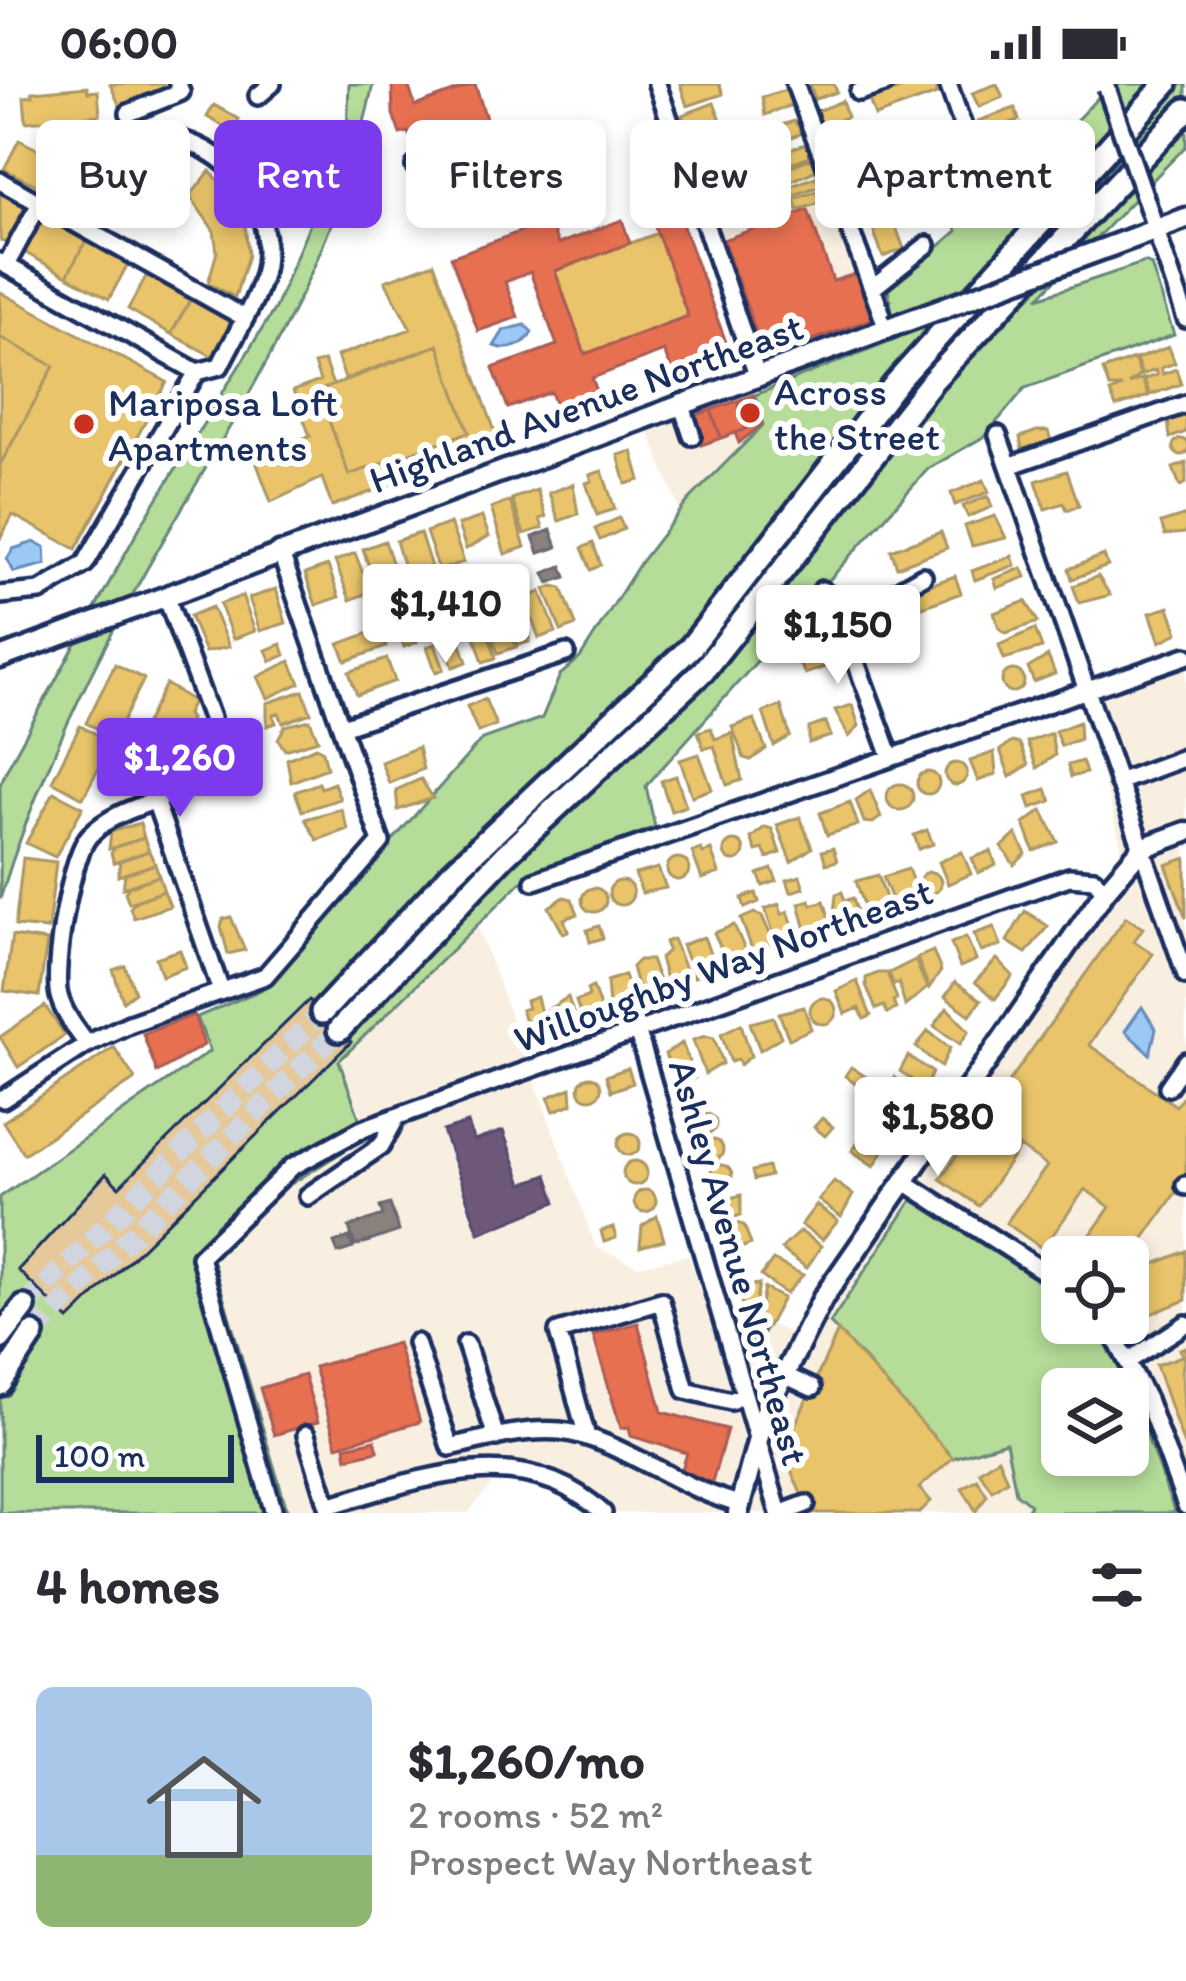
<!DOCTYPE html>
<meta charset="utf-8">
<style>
body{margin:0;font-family:Itim,sans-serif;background:#f2f2f3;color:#2b2b33;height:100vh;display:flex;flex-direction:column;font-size:45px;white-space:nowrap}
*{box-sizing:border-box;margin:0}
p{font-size:39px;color:#7c7c81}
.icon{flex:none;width:66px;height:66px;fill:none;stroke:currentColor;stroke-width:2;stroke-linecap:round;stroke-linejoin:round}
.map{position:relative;height:1429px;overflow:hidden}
.drawer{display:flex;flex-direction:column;background:#fff;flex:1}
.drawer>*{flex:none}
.top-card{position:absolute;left:36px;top:36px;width:1116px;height:108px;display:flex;gap:24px}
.tools{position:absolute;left:1041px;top:1152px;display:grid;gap:24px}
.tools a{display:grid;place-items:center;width:108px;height:108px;border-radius:18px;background:#fff;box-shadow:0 6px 18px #0003;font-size:60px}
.scale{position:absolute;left:36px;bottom:30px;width:198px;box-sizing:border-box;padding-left:12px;border:6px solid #1b2f5e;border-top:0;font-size:33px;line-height:42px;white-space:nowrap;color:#1b2f5e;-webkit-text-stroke:9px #fff;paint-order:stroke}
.price{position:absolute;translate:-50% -102px;padding:0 27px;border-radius:12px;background:#fff;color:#222;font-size:39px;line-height:78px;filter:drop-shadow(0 3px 6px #0008)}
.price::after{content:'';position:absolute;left:50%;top:72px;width:36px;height:27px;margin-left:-18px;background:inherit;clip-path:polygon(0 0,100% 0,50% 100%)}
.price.selected{background:#7c3aed;color:#fff}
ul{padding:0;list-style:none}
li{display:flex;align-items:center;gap:36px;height:300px;padding:0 36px}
li span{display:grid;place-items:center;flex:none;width:336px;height:240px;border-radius:18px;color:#555}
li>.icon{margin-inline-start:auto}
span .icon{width:144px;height:144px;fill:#fffc;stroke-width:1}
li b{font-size:51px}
h2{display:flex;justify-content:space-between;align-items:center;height:144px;padding:0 36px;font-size:51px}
.pill{padding:0 42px;border-radius:18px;background:#fff;box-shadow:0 6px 18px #0003;font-size:42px;line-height:108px}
.pill.selected{background:#7c3aed;color:#fff}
.status{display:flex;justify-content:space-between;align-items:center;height:84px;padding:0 60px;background:#fff;direction:ltr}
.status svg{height:33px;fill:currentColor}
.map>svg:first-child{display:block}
.built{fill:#f8efe1;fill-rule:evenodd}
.green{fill:#b5dc98;stroke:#68867b;stroke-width:3;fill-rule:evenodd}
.water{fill:#9bc9f6;stroke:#688bb9;stroke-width:3}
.homes{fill:#e9c46a;stroke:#ab9766;stroke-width:3}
.shops{fill:#e76f51;stroke:#aa5c55;stroke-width:3}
.offices{fill:#6d597a;stroke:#544c72;stroke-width:3}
.industry{fill:#8a817c;stroke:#696873;stroke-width:3}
.building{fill:#e6c99a;stroke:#1b2f5e;stroke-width:3}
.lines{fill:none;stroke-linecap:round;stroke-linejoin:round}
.highway-tunnel{stroke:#d1d5df;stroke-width:21;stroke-dasharray:21 10;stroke-linecap:butt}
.minor-casing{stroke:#1b2f5e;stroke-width:24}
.major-casing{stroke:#1b2f5e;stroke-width:27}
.highway-casing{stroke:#1b2f5e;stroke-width:30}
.minor{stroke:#fff;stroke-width:15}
.major{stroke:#fff;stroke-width:18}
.highway{stroke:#fff;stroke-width:21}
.minor-bridge-casing{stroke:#1b2f5e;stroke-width:24;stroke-linecap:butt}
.major-bridge-casing{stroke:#1b2f5e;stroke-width:27;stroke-linecap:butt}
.minor-bridge{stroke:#fff;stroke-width:15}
.major-bridge{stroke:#fff;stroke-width:18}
.poi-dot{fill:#c8321e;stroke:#fff;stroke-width:4.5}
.labels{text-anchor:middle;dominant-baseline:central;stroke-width:12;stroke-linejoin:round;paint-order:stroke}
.poi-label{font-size:39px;fill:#1b2f5e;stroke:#fff;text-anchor:start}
.street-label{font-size:39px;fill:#1b2f5e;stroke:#fff}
</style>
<div class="status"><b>06:00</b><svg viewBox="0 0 49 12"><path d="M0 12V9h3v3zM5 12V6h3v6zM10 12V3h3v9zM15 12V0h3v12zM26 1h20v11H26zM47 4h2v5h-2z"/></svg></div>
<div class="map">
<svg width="1186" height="1429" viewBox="0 0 1186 1429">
<rect width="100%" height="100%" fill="#fff"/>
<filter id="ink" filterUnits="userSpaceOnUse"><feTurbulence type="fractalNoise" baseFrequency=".00833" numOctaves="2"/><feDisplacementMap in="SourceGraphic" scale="24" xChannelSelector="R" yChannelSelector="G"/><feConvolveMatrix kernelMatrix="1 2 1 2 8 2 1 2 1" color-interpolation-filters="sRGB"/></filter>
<g filter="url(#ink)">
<path class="built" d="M830 84 898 253 755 310 763 340 683 434 642 332 761 287 700 132Z
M1186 558V1429H604L585 1411 501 1389 468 1429H288L211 1171 286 1103 366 1054 339 977 477 841 596 1163 638 1182 689 1171 701 1210 804 1255 1122 764 1076 597ZM1062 1173H1128V1239H1062ZM1062 1305H1128V1371H1062Z"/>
<path class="green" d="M349 0H373C333 192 242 317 148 483 88 589 36 698 0 815V701L8 683 141 441 275 224 347 49Z
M1111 0H1186V62L1038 214 1145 178 1151 181 1174 251 1025 304 985 352 928 385 646 702 655 743 524 795 339 977 366 1053 286 1103 211 1171 288 1429H0V1113L210 967 197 933 261 906 482 655 542 634 560 591 580 574 640 479 688 417 763 341 755 311 897 254 888 206 957 147 953 127 1014 101Z
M912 1116 1047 1202 1062 1215V1239L1095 1242 1126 1295 1175 1429H1026L1030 1420 1016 1409 1006 1358 953 1374 866 1285 870 1281 830 1239ZM1062 1305H1128V1371H1062Z"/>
<path class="water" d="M525 241 532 248C526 261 508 268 494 262L504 246Z
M34 458 45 463 46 480 14 488 7 475 13 465Z
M1142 923 1156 945 1150 970 1125 947Z"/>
<path class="homes" d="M110 0H164L166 6 121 25Z
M680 0H719L723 10 687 22Z
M810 0H834L837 8 815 15Z
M914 0H934L937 10 875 32 869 16Z
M997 0 1003 13 979 23 972 9Z
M87 3 88 8 98 7 100 31 26 38 24 13 33 12 32 8Z
M789 5 795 20 765 31 762 13Z
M842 17 847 33 823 43 817 27Z
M714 19 721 36 689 48 682 31Z
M214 21 239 35 232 47 207 33Z
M1015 24 1019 36 982 49 978 37Z
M794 37 803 49 781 57 776 43Z
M1021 40 1026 54 986 67 981 53Z
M949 45 955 62 913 76 908 59Z
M726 49 736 76 709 86 699 60Z
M19 56 51 72 36 101 4 85Z
M808 59 813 71 777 84 773 71Z
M153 66 183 72 173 102 141 98 121 104 89 133 60 119 94 83 122 70Z
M812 74 817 86 789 98 784 85Z
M734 82 738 92 709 102 708 92Z
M210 87 230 109 245 138 248 171 235 213 208 199 217 168 214 147 190 112Z
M962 87 967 101 939 111 934 97Z
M816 93 819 102 787 114 783 105Z
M749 95V113L718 124 713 108Z
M0 105 27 120 6 159 0 156Z
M823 105 826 117 798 126 794 115Z
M885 113 904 165 883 173 864 120Z
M44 129 88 153 67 192 22 167Z
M658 149 688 232 585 270 555 187Z
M88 153 130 176 109 215 67 192Z
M434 179 500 361 332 422 322 394 271 418 254 372 310 352 293 307 320 297 314 280 324 277 333 301 318 307 349 391 469 348 438 261 345 295 337 272 411 245 385 197Z
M149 187 193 211 171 250 128 225Z
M0 208 167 298 76 465 13 431 0 455V381L54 282 0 253Z
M193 211 235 234 214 273 171 250Z
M0 253 54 282 0 381Z
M438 261 469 348 349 391 318 307Z
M1169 263 1175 279 1161 284 1163 290 1176 285 1181 300 1150 311 1144 295 1157 291 1155 286 1142 291 1136 275Z
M1134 275 1140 291 1128 300 1142 295 1148 312 1116 323 1110 308 1122 303H1109L1103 286Z
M1186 330V348L1170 354 1168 336Z
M1037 347H1048L1051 357 1022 365 1020 353Z
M1173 363a8 8 0 1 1 16 0a8 8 0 1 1-16 0Z
M632 367 640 396 626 400 618 371Z
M1186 379V399L1180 402 1173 384Z
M602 387 615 425 597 431 586 399 592 397 590 391Z
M1067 387 1079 422 1067 426 1064 419 1045 425 1036 397Z
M984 396 989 408 955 421 951 409Z
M573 400 578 430 559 437 549 409Z
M537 406 546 433 540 435 543 444 524 450 512 415Z
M988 412 992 423 968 433 963 422Z
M510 417 525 463 505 470 491 424Z
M1186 431V449L1165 451 1161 439Z
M995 432 1006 454 972 462 965 442Z
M482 433 489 452 466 465 458 441Z
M619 434 624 445 600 456 595 445Z
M450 439 464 478 439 486 426 448Z
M941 448 947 464 897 483 891 466Z
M420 449 433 489 408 497 396 457Z
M385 457 398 496 376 504 363 465Z
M593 459 601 481 591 486 582 464Z
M355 469 370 508 350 516 335 477Z
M1104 471 1108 482 1072 495 1069 485Z
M1012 472 1015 481 975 496 972 487Z
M328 482 339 513 316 521 305 490Z
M1022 484 1026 493 997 504 994 495Z
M955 492 961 509 911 527 905 510Z
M1098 492 1110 511 1079 519 1073 502Z
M553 502 562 504 576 541 561 547 545 505Z
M276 505 286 539 260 547 249 514Z
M541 508 556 548 539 554 524 514Z
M242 512 255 547 233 555 220 520Z
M1026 517 1038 538 1006 549 999 544 994 529Z
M520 519 530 550 529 558 518 561 505 524Z
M212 523 229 563 205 568 190 532Z
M1169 523 1178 549 1160 558 1150 529Z
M445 527 455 539 436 546 430 532Z
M503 527 516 563 498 569 485 534Z
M478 539 479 544 486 542 496 574 483 578 471 541Z
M385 543 386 563 346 577 339 560Z
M1035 545 1042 564 1004 575 999 561Z
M412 546 417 558 404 563 400 551Z
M458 551 467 578 453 583 443 556Z
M281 560 285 571 271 577 266 566Z
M435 560 444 585 436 588 427 563Z
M823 562 830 581 805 590 795 573Z
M1048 572 1055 590 1034 598 1028 584Z
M387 575 395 597 357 611 349 588Z
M290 577 300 599 268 614 258 593Z
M115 580 144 595 115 653 86 639Z
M1002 597a11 11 0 1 1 22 0a11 11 0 1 1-22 0Z
M166 600 193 617 187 630 190 635 149 708 118 695 122 688 117 686 125 680Z
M303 607 311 629 283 639 279 629 273 631 276 639 267 642V619Z
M485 615 496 641 478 648 467 622Z
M852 621 859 642 849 653 835 626Z
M781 622 790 652 774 662 763 628Z
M754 635 766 665 751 676 744 674 732 643Z
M310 636 318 656 285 666 278 655 285 642Z
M826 638 831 652 809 659V644Z
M1079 638 1080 655 1061 662 1055 647Z
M80 642 112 658 83 714 52 697Z
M711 644 715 655 732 649 742 696 727 701 714 662 704 665 698 648Z
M1051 649 1055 671 1037 684 1027 658Z
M1012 658 1020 660 1028 681 1010 693 1000 666Z
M316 663 323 667 327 684 291 698 287 675Z
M418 663 423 685 389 699 381 678Z
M994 668 996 690 978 697 970 677Z
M699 670 712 705 692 712 680 676Z
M1082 677 1086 689 1071 693 1068 681Z
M945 690a11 11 0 1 1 22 0a11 11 0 1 1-22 0Z
M917 699a11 11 0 1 1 22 0a11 11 0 1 1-22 0Z
M676 692 686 722 671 727 661 697Z
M421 695 433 714 398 726 396 706Z
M319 699 321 704 334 699 340 715 302 727 295 708Z
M887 713a13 13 0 1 1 26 0a13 13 0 1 1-26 0Z
M1046 705 1051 717 1031 724 1027 712Z
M870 706 881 733 873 739 864 738 856 716Z
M54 708 83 723 55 773 26 759Z
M850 718 858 741 827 751 820 729Z
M341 725 348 745 317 756 305 735Z
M1042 726 1058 758 1034 767 1024 740Z
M800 733 812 764 791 778 777 741Z
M140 739 144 754 109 765 111 748Z
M765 743 772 745 780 769 767 774 763 765 756 767 751 754Z
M927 746 933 760 919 765 914 751Z
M1016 750 1026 770 1014 781 1002 763Z
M144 754 149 767 114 779 111 769 117 762Z
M724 767a10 10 0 1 1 20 0a10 10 0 1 1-20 0Z
M833 764 837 777 826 780 822 767Z
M701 765 703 769 711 766 719 789 702 795 692 768Z
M149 767 155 780 118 792 120 777Z
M991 767 996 781 978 789 972 774Z
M962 768 971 790 948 800 939 778Z
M667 785a11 11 0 1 1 22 0a11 11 0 1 1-22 0Z
M23 774 56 778 48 845 15 842Z
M1186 774V834L1166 781Z
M155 780 159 792 123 804 125 790Z
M658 784 666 804 642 809 635 790Z
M772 785 777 797 763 802 758 790Z
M908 785 917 809 893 818 883 793Z
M919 799a11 11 0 1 1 22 0a11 11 0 1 1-22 0Z
M878 791 887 817 867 830 856 797Z
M159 792 164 807 129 819 125 808 130 802Z
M800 792 804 804 791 808 787 796Z
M609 809a12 12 0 1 1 24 0a12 12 0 1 1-24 0Z
M582 816a12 12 0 1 1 24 0a12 12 0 1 1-24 0Z
M164 807 170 822 134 834 130 824 136 817Z
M842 808 845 817 853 814 858 830 833 838 836 810Z
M756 809 759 818 745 824 742 814Z
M564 813 572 815 578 830 564 835 568 847 563 849 549 823Z
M810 816 812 821 824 817 831 839 807 850 799 819Z
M779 820 782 830 788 827 797 853 777 860 765 825Z
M1025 827 1048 842 1026 869 1007 857Z
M754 829 762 832 774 859 753 868 741 835Z
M231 833 245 866 228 870 221 843 223 835Z
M1126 833 1143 844 1134 857 1153 870 1089 961 1176 1022 1186 1008V1094L1128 1177 1075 1173 1110 1123 1085 1105 1043 1165 1006 1139 1047 1082 1020 1063 979 1122 940 1095Z
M734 841 746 868 745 875 729 882 714 849Z
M599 842 603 854 590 858 587 846Z
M994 843 1001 861 981 868 974 850Z
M12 852 47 857 39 912 4 907Z
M704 853 715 884 694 893 682 861Z
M966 853 976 876 960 883 951 859Z
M673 855 688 893 668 903 660 874 668 866 665 858Z
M180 866 186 883 162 892 156 874Z
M933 867 941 887 929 904 917 874Z
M997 875 1013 892 995 915 975 898Z
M639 876H651L661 902 640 913 632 883Z
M915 876 927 904 905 922 899 899 894 901 889 889Z
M125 882 135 908 123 917 113 886Z
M878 889H887L897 915 893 917 896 925 887 929 884 922 876 925 866 901V894Z
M624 891 633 915 609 924 607 897Z
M857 897 871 932 864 935 859 924 845 930 836 907Z
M955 898 981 916 970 931 945 913Z
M593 903 601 926 581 932 576 917 589 912 587 905Z
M537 913 546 949 537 952 530 951 521 926 528 924 526 917Z
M568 913 575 935 551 943 546 927Z
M810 927a13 13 0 1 1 26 0a13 13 0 1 1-26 0Z
M45 922 65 951 18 983 0 953Z
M804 923 811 945 789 955 779 929Z
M947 924 969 947 960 960 934 942Z
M773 933 781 953 760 966 750 939Z
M741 940 751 972 740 981 738 975 731 978 721 950Z
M928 947 950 964 941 983 916 963Z
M705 952 714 954 723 979 705 990 693 956Z
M682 959 695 994 687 998 684 992 674 995 665 970Z
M114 963 135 995 24 1070 3 1038Z
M908 972 932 988 925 1006 900 987Z
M851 983 869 995 862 1005 845 992Z
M628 984 633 999 611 1007 606 992Z
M579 1004a11 11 0 1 1 22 0a11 11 0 1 1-22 0Z
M894 993 918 1010 904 1029 880 1013Z
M571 1004 572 1020 554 1027 548 1013Z
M884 1022 905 1036 892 1058 863 1037 868 1030 875 1035Z
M696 1040a10 10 0 1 1 20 0a10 10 0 1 1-20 0Z
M822 1034 833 1043 825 1052 814 1043Z
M866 1048 886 1062 874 1082 852 1067Z
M618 1060a11 11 0 1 1 22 0a11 11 0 1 1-22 0Z
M703 1066a10 10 0 1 1 20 0a10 10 0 1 1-20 0Z
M623 1089a12 12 0 1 1 24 0a12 12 0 1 1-24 0Z
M710 1092a11 11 0 1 1 22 0a11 11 0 1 1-22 0Z
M768 1083 770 1092 754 1096 752 1087Z
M834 1097 853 1111 841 1133 818 1116Z
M634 1117a11 11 0 1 1 22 0a11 11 0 1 1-22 0Z
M741 1111V1131L726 1136 719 1131 720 1117Z
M816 1121 838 1137 822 1156 801 1141Z
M657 1132 664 1156 640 1163 642 1142Z
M735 1139 744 1141 751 1160 735 1166 727 1142Z
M613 1143 616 1154 604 1158 601 1147Z
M800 1147 821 1162 807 1184 781 1165Z
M1186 1167V1216L1128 1239V1191Z
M773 1176 803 1191 786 1210 761 1192Z
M759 1200 753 1232 745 1235 738 1204Z
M764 1204 783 1214 768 1242 758 1237Z
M838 1247 953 1374 919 1404 931 1417 919 1429H809L783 1367Z
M1186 1263 1182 1287 1186 1367 1156 1281 1182 1272 1180 1265Z
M998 1374 1007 1396 992 1406 979 1387Z
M977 1395 987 1411 976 1427 962 1404Z"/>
<path class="shops" d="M392 0H408L415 22 475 0 504 91 463 100 449 61 417 71 408 48 400 50 393 30Z
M671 110 733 277 676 298 664 267 592 294 602 320 561 335 551 308 508 324 493 284 557 261 530 188 505 198 518 233 478 247 451 173 549 137 558 160 622 136 630 159 555 187 585 270 688 232 646 119Z
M808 126 833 197 864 187 880 232 804 259 799 245 760 259 723 156Z
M753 311 762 340 739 359 735 349 746 345 737 317Z
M737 317 746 345 721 354 711 326Z
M711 326 721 354 701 361 692 333Z
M194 931 204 961 157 988 143 950Z
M638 1239 662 1328 727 1345 712 1399 680 1392 687 1369 631 1352 629 1343 621 1344 593 1251Z
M397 1259 420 1338 337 1362 314 1283Z
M304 1291 318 1338 274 1351 260 1304Z
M375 1356 378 1367 347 1374 345 1363Z"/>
<path class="offices" d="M468 1039 474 1057 503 1047 522 1100 547 1091 556 1118 479 1149 443 1047Z"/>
<path class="industry" d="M551 446 557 463 539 469 533 453Z
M562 482 566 493 549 499 544 489Z
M390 1120 399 1147 355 1162 349 1143 383 1131 380 1123Z
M349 1153 353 1164 338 1169 334 1159Z
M755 1240 765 1245 754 1268 742 1244Z"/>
<path class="building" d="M309 916 351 958 69 1236 18 1186 106 1090 119 1103Z"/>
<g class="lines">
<path class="highway-tunnel" d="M24 1223 322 928
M33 1250 339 946"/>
<defs>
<path id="minor" d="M657 0 757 291
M795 0 887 244
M948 0 985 105
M859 8 884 0
M258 12 272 0
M129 29 181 8 178 0
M415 82C458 107 470 108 519 100L526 74 567 61
M0 97 243 233
M289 101 302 97
M1145 114 1186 235
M843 119 878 104 908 105
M0 178 197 288 85 480 40 507 0 511
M6 181C30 139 53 81 101 61 182 25 277 91 265 181 260 214 234 252 220 282L197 288
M873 204 927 161
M681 319 692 352
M998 351 1186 891
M1009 382 1186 320
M822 506 833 516 891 673
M841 539 923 492
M342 643 566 569
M1118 698 1186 673
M156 719 221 907
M534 797 1186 572
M637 946 779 1429
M87 960C76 945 64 930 59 912 52 885 71 770 90 751 138 703 216 729 211 634L166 512
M1168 1003 1186 977
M3 1015 87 960 129 940 265 892 381 758 280 467
M903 1097 1062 1199
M1185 1101 1186 1102
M308 1112 381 1062 397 1033
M1107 1239 1147 1315 1186 1422
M416 1259 450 1363C484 1355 524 1344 560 1347 614 1352 680 1406 740 1420
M466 1260 496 1353
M1130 1276 1186 1240
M782 1290 812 1304
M306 1351 328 1422C420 1395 522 1354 603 1429
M587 1353 558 1248 661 1217 686 1306 731 1317 742 1311
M274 1429 200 1173 292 1083 362 1045 1069 793 1094 795 1105 807
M782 1429 806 1420"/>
<path id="major" d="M1111 162 1186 134
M0 574 891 243
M738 1429 765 1329 823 1214 1105 807 1142 764 1186 748"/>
<path id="highway" d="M322 928 452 789 691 563 896 299 1166 0
M339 946 505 771 703 587 933 296 1186 26
M0 1254 24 1223
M0 1300 33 1250"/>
</defs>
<use href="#minor" class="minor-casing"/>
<use href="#major" class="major-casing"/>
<use href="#highway" class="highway-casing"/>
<use href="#minor" class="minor"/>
<use href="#major" class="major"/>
<use href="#highway" class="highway"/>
<defs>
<path id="minor-bridge" d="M1107 4 1145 114"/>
<path id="major-bridge" d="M891 243 1111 162"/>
</defs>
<use href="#minor-bridge" class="minor-bridge-casing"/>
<use href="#major-bridge" class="major-bridge-casing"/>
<use href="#minor-bridge" class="minor-bridge"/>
<use href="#major-bridge" class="major-bridge"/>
</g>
</g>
<g class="poi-dot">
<circle cx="750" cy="329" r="12"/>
<circle cx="84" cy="340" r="12"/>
</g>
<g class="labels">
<g class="poi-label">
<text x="774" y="307">Across<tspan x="774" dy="45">the Street</tspan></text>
<text x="108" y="318">Mariposa Loft<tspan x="108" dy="45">Apartments</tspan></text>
</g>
<g class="street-label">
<text transform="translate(586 319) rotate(-20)">Highland Avenue Northeast</text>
<text transform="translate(723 881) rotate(-20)">Willoughby Way Northeast</text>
<text transform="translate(739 1178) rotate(74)">Ashley Avenue Northeast</text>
</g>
</g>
</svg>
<div class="tools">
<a><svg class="icon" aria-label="locate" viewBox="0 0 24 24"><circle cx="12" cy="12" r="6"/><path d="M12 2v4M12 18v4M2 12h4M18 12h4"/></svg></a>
<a><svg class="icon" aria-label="layers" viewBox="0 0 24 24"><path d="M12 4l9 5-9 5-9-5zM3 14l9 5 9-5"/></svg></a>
</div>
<div class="scale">100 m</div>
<b class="price" style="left:446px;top:582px">$1,410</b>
<b class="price" style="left:838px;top:603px">$1,150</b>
<b class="price selected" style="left:180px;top:736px">$1,260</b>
<b class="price" style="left:938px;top:1095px">$1,580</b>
<div class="top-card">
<a class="pill">Buy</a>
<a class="pill selected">Rent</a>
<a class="pill">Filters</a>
<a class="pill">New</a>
<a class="pill">Apartment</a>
</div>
</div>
<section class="drawer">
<h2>4 homes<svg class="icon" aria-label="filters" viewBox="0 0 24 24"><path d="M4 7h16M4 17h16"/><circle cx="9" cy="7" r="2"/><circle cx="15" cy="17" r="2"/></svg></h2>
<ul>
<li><span style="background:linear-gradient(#a9c7e8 70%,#8fb573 0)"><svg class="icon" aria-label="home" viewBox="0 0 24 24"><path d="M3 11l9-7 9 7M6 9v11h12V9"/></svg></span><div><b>$1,260/mo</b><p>2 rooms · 52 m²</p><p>Prospect Way Northeast</p></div></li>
</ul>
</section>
